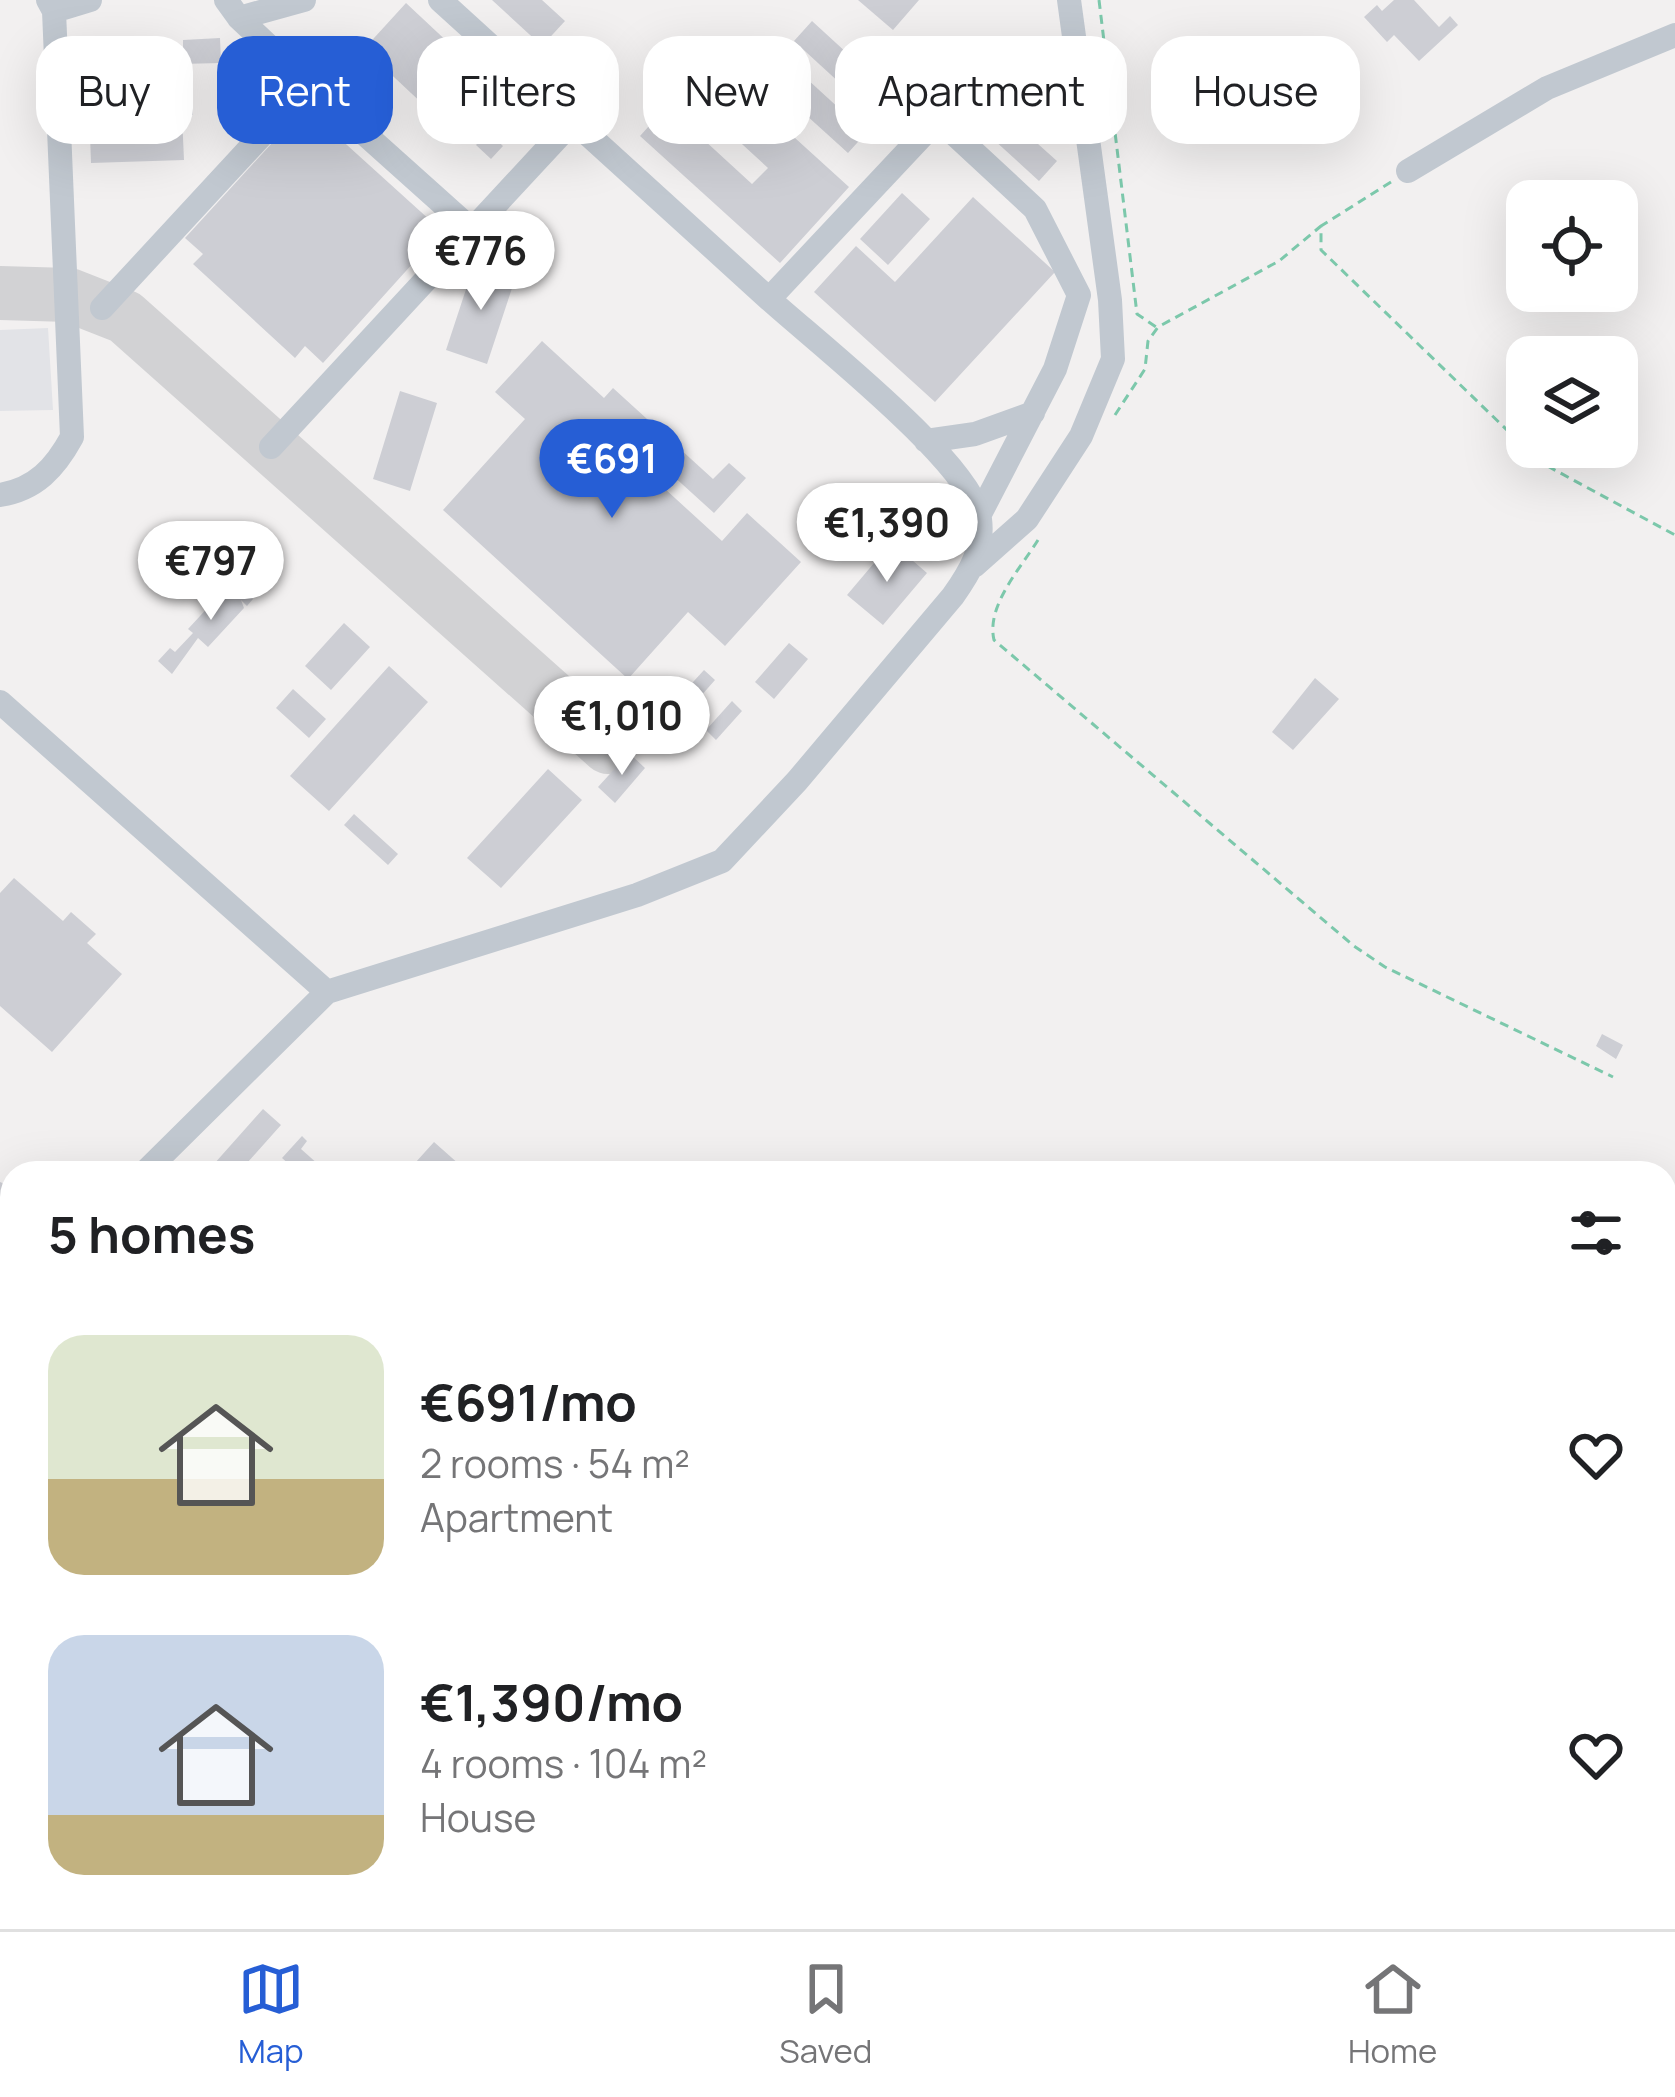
<!DOCTYPE html>
<meta charset="utf-8">
<style>
body{margin:0;font-family:Manrope,sans-serif;background:#f6f6f6;color:#202124;height:100vh;display:flex;flex-direction:column;font-size:45px;white-space:nowrap}
*{box-sizing:border-box;margin:0}
p{font-size:39px;color:#757577}
.icon{flex:none;width:66px;height:66px;fill:none;stroke:currentColor;stroke-width:2;stroke-linecap:round;stroke-linejoin:round}
.map{position:relative;flex:1;overflow:hidden}
.drawer{position:absolute;left:0px;top:1161px;width:1677px;height:768px;display:flex;flex-direction:column;background:#fff;border-radius:36px 36px 0 0;box-shadow:0 12px 48px #0002}
.drawer>*{flex:none}
.hud{position:absolute;left:36px;top:36px;width:1605px;height:108px;display:flex;gap:24px}
.buttons{position:absolute;left:1506px;top:180px;display:grid;gap:24px}
.buttons a{display:grid;place-items:center;width:132px;height:132px;border-radius:24px;background:#fff;box-shadow:0 12px 48px #0002;font-size:60px}
.price{position:absolute;translate:-50% -102px;padding:0 27px;border-radius:42px;background:#fff;color:#222;font-size:39px;line-height:78px;filter:drop-shadow(0 3px 6px #0008)}
.price::after{content:'';position:absolute;left:50%;top:72px;width:36px;height:27px;margin-left:-18px;background:inherit;clip-path:polygon(0 0,100% 0,50% 100%)}
.price.current{background:#265ed5;color:#fff}
ul{padding:0;list-style:none}
li{display:flex;align-items:center;gap:36px;height:300px;padding:0 48px}
li span{display:grid;place-items:center;flex:none;width:336px;height:240px;border-radius:36px;color:#555}
li>.icon{margin-inline-start:auto}
span .icon{width:144px;height:144px;fill:#fffc;stroke-width:1}
li b{font-size:51px}
h2{display:flex;justify-content:space-between;align-items:center;height:144px;padding:0 48px;font-size:51px}
.pill{padding:0 42px;border-radius:36px;background:#fff;box-shadow:0 12px 48px #0002;font-size:42px;line-height:108px}
.pill.current{background:#265ed5;color:#fff}
.menu{display:flex;justify-content:space-around;align-items:center;height:168px;border-top:3px solid #e0e0e0;background:#fff;font-size:33px;color:#757577}
.menu a{display:grid;justify-items:center;gap:6px}
.menu .current{color:#265ed5}
.map>svg:first-child{display:block}
.airport{fill:#e2e3e7}
.lines{fill:none;stroke-linecap:round;stroke-linejoin:round}
.taxiway{stroke:#d2d2d4;stroke-width:54}
.building{fill:#cdced4}
.path{stroke:#7cc8ab;stroke-width:3;stroke-dasharray:9 6;stroke-linecap:butt}
.minor{stroke:#c1c8d0;stroke-width:24}
.major{stroke:#b1bccc;stroke-width:30}
</style>
<div class="map">
<svg width="1675" height="1929" viewBox="0 0 1675 1929">
<rect width="100%" height="100%" fill="#f2f0f0"/>
<path class="airport" d="M48 328 53 410 0 411V330Z"/>
<g class="lines">
<path class="taxiway" d="M0 293 69 295 125 317 608 747"/>
</g>
<path class="building" d="M492 0H542L565 21 542 46Z
M858 0H919L893 30Z
M1394 0H1414L1439 27 1450 16 1458 25 1419 61 1394 35 1387 42 1364 17 1377 5 1382 11Z
M406 3 500 91 458 137 364 49Z
M812 21 896 98 878 118 794 41Z
M220 38 221 63 180 64 181 88H191L193 115H182L184 160 91 163 87 50 183 47V40Z
M782 56 866 133 848 153 763 76Z
M709 60 849 187 780 263 640 136 667 106 752 184 768 168 682 89Z
M988 99 1057 161 1039 181 971 119Z
M305 107 442 231 323 363 305 346 295 358 193 264 203 254 185 238Z
M488 132 503 146 491 159 476 145Z
M902 193 930 219 888 265 860 239Z
M973 197 1055 272 935 402 814 292 856 246 895 282Z
M475 262 516 276 487 364 446 350Z
M542 341 604 398 613 388 713 479 729 463 746 478 714 513 628 435 618 446 722 541 747 513 801 562 725 646 688 612 628 679 443 510 525 419 495 392Z
M400 391 437 403 410 491 373 479Z
M898 548 927 573 883 625 847 595 880 556 887 562Z
M236 577 253 599 247 606 241 600 244 608 208 647 198 638 172 674 158 661 170 648 175 652 193 633 188 629Z
M344 623 370 647 331 690 305 666Z
M789 643 808 659 774 699 755 682Z
M389 666 428 702 329 811 290 776Z
M704 670 715 680 654 749 642 738Z
M1315 678 1339 699 1293 750 1272 732Z
M293 689 326 719 309 738 276 708Z
M732 701 742 711 716 740 706 730Z
M629 753 645 768 615 803 598 787Z
M548 769 582 800 501 888 467 858Z
M354 814 398 854 388 865 344 825Z
M14 878 63 921 71 912 96 934 87 943 122 974 52 1052 0 1006V893Z
M1602 1034 1623 1045 1616 1059 1596 1046Z
M263 1109 281 1125 238 1173H206Z
M302 1136 307 1141 301 1149 328 1173H299L282 1158Z
M434 1142 469 1173H406Z
M0 1182 12 1187V1226L0 1221Z"/>
<g class="lines">
<path class="path" d="M1099 0 1137 314 1156 327
M1391 182 1321 226V250L1540 462 1675 535
M1115 415 1145 369 1148 341 1158 327 1279 261 1321 226
M1038 540C1020 569 986 606 994 640L1354 946 1385 967 1613 1077
M62 1929 68 1917"/>
<path class="minor" d="M226 0 239 18 309 84 472 230
M440 0 769 299
M54 11 90 0
M239 18 304 0
M1408 171 1547 88 1675 35
M102 308 309 84
M926 441 975 434 1033 413
M271 447 573 121
M0 495C36 489 55 468 72 437L54 11 48 0
M974 566 1027 519 1081 436 1113 359 1110 300 1069 0
M0 702 327 992
M144 1173 327 992 637 895 722 861 797 781 953 596C970 572 984 549 980 519 974 465 814 340 769 299L938 119 1035 209 1079 295 1055 369 980 514
M0 1250 12 1249
M0 1590 12 1589"/>
<path class="major" d="M0 1617 12 1616
M1544 1917 1569 1929"/>
</g>
</svg>
<div class="buttons">
<a><svg class="icon" aria-label="locate" viewBox="0 0 24 24"><circle cx="12" cy="12" r="6"/><path d="M12 2v4M12 18v4M2 12h4M18 12h4"/></svg></a>
<a><svg class="icon" aria-label="layers" viewBox="0 0 24 24"><path d="M12 4l9 5-9 5-9-5zM3 14l9 5 9-5"/></svg></a>
</div>
<b class="price" style="left:481px;top:313px">€776</b>
<b class="price current" style="left:612px;top:521px">€691</b>
<b class="price" style="left:887px;top:585px">€1,390</b>
<b class="price" style="left:211px;top:623px">€797</b>
<b class="price" style="left:622px;top:778px">€1,010</b>
<div class="hud">
<a class="pill">Buy</a>
<a class="pill current">Rent</a>
<a class="pill">Filters</a>
<a class="pill">New</a>
<a class="pill">Apartment</a>
<a class="pill">House</a>
</div>
<section class="drawer">
<h2>5 homes<svg class="icon" aria-label="filters" viewBox="0 0 24 24"><path d="M4 7h16M4 17h16"/><circle cx="9" cy="7" r="2"/><circle cx="15" cy="17" r="2"/></svg></h2>
<ul>
<li><span style="background:linear-gradient(#dfe7d0 60%,#c2b280 0)"><svg class="icon" aria-label="home" viewBox="0 0 24 24"><path d="M3 11l9-7 9 7M6 9v11h12V9"/></svg></span><div><b>€691/mo</b><p>2 rooms · 54 m²</p><p>Apartment</p></div><svg class="icon" aria-label="heart" viewBox="0 0 24 24"><path d="M12 20l-8-8c-3-5 5-10 8-4 3-6 11-1 8 4z"/></svg></li>
<li><span style="background:linear-gradient(#c9d6e8 75%,#c2b280 0)"><svg class="icon" aria-label="home" viewBox="0 0 24 24"><path d="M3 11l9-7 9 7M6 9v11h12V9"/></svg></span><div><b>€1,390/mo</b><p>4 rooms · 104 m²</p><p>House</p></div><svg class="icon" aria-label="heart" viewBox="0 0 24 24"><path d="M12 20l-8-8c-3-5 5-10 8-4 3-6 11-1 8 4z"/></svg></li>
</ul>
</section>
</div>
<nav class="menu">
<a class="current"><svg class="icon" aria-label="map" viewBox="0 0 24 24"><path d="M3 6l6-2 6 2 6-2v14l-6 2-6-2-6 2zM9 4v14M15 6v14"/></svg>Map</a>
<a><svg class="icon" aria-label="saved" viewBox="0 0 24 24"><path d="M7 4h10v16l-5-4-5 4z"/></svg>Saved</a>
<a><svg class="icon" aria-label="home" viewBox="0 0 24 24"><path d="M3 11l9-7 9 7M6 9v11h12V9"/></svg>Home</a>
</nav>
